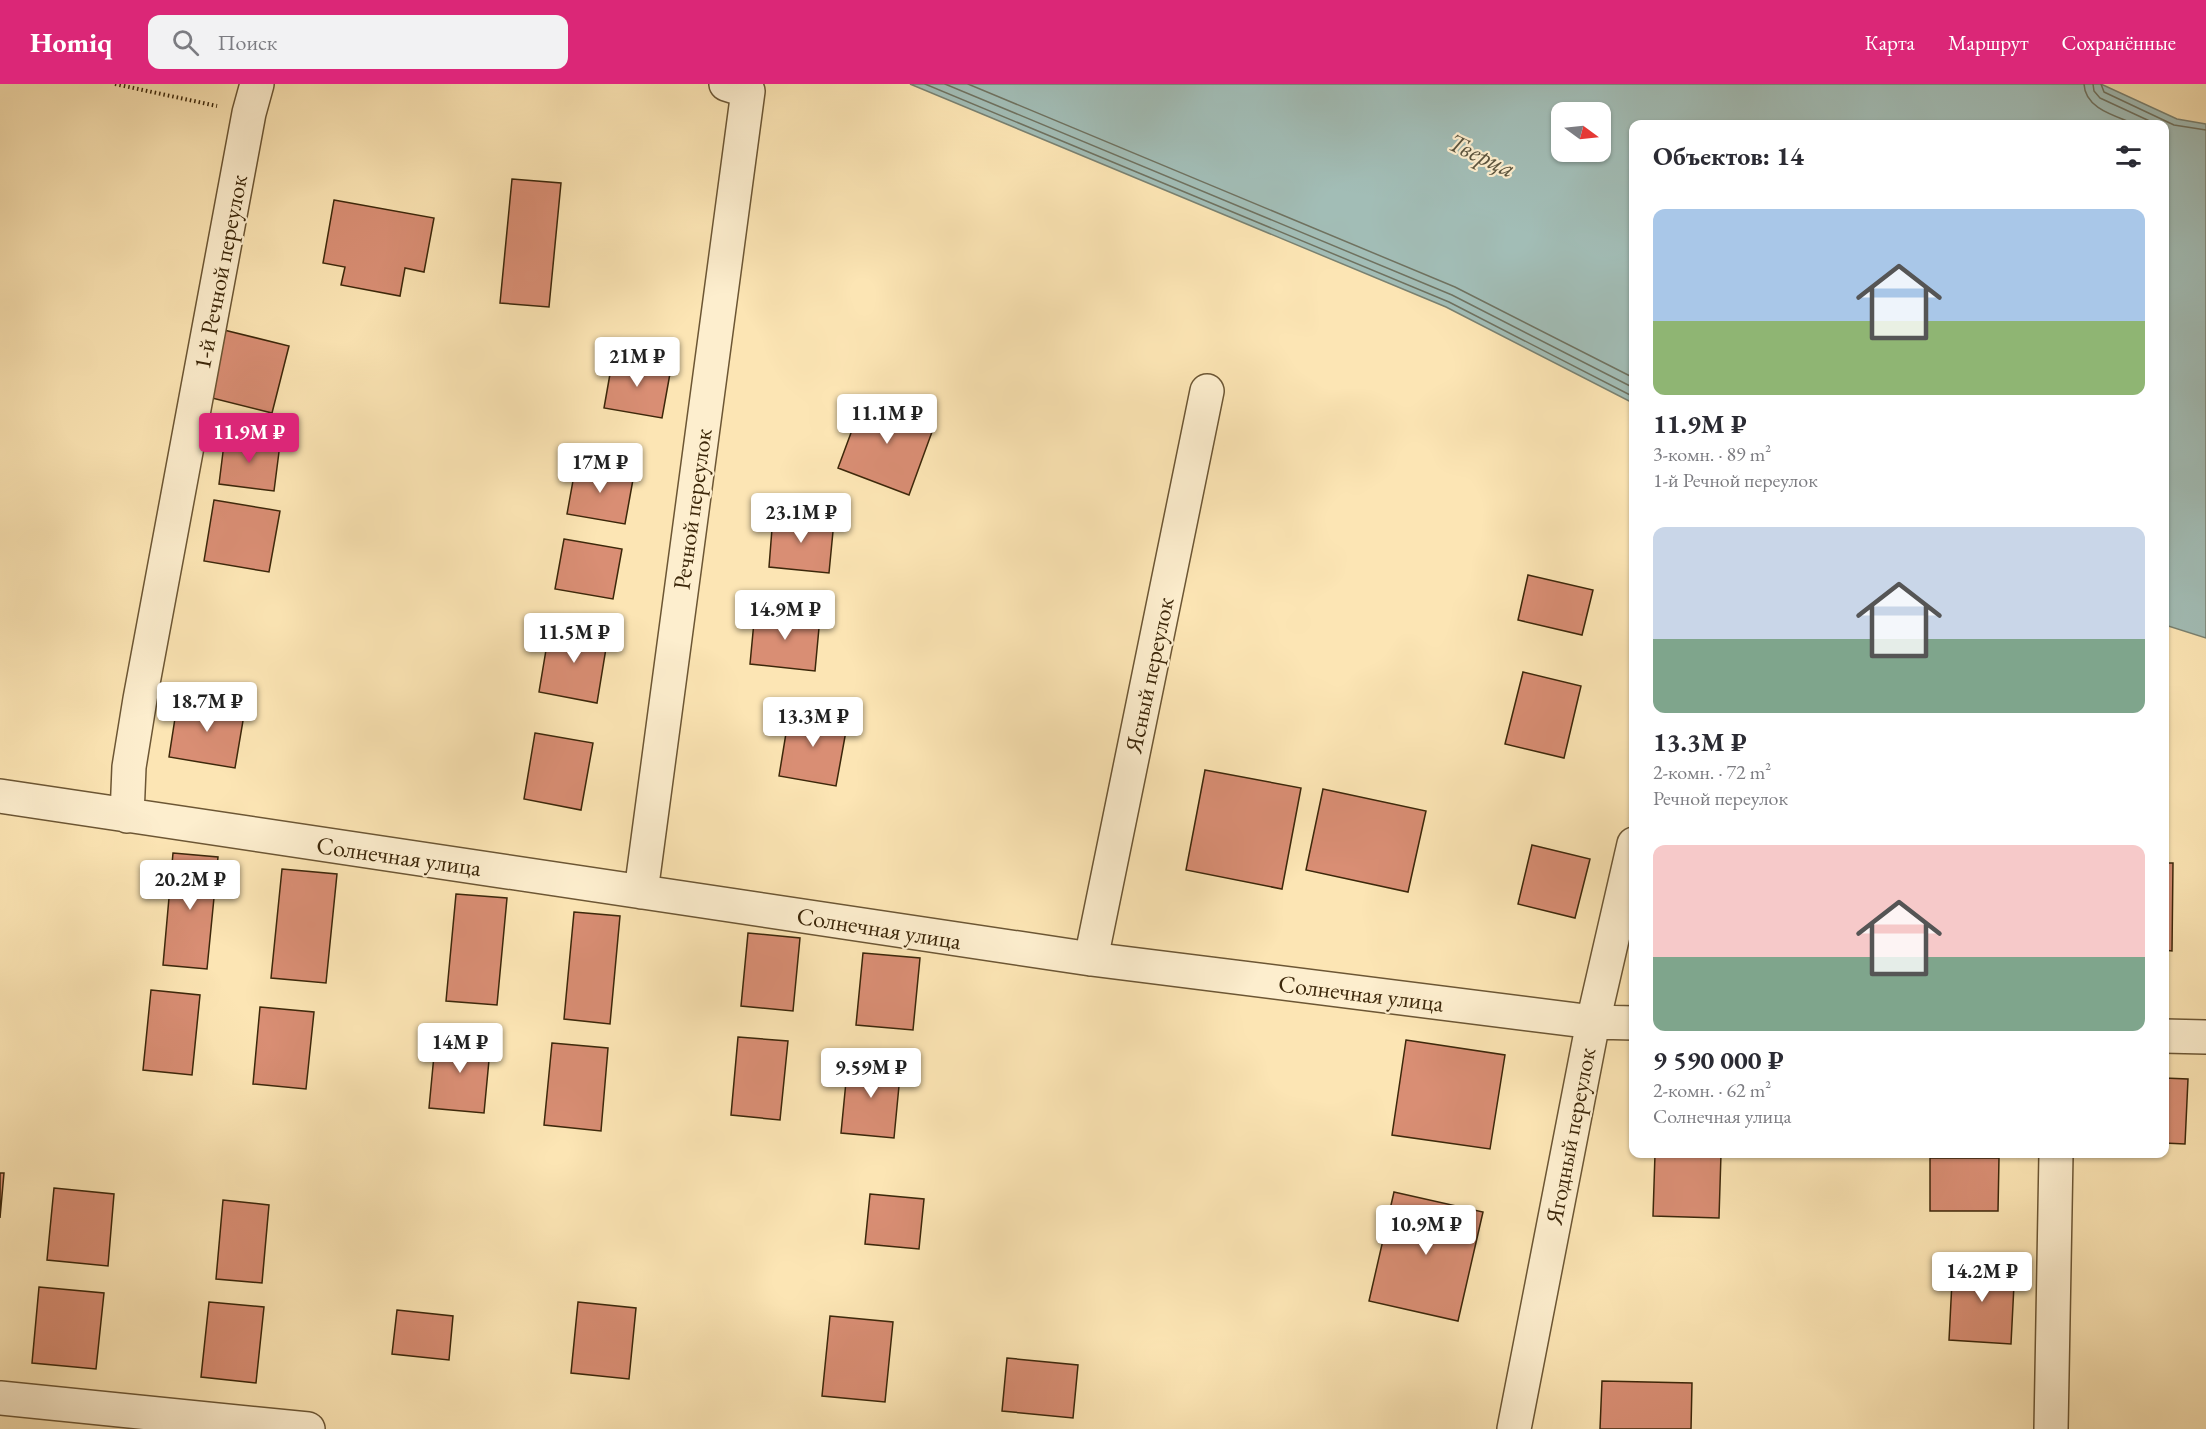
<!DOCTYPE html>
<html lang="ru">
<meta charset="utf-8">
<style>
body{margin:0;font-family:"EB Garamond",serif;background:#f2f2f3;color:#2b2b33;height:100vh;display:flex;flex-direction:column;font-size:22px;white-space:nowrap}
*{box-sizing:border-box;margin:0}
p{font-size:20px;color:#7c7c81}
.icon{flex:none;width:33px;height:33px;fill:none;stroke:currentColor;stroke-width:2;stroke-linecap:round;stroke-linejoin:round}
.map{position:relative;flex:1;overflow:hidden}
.drawer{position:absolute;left:1629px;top:36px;width:540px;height:1038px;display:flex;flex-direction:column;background:#fff;border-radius:12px;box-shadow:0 2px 4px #0004}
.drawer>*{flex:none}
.needle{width:39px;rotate:105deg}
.controls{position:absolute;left:1551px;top:18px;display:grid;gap:12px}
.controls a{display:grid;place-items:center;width:60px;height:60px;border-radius:12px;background:#fff;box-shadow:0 2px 4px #0004;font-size:30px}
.price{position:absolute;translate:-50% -51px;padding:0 14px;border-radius:6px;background:#fff;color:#222;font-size:20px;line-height:39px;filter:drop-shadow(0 2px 3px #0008)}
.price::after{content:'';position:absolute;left:50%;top:36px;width:18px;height:14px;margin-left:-9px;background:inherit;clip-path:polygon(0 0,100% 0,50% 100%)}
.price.active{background:#db2777;color:#fff}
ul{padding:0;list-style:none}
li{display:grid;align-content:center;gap:12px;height:318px;padding:0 24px}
li span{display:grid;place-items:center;height:186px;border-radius:12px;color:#555}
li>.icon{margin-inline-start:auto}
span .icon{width:108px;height:108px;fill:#fffc;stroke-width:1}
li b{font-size:26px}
h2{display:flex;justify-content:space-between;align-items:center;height:72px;padding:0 24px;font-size:26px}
header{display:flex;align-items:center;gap:36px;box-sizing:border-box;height:84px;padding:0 30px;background:#db2777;color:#fff}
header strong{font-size:28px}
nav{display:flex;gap:33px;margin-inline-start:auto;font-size:21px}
.search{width:420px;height:54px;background:#f2f2f3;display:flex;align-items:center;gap:15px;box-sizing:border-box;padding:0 21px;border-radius:12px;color:#7c7c81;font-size:22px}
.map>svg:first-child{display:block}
.water{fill:#a2bdb6;stroke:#798171;stroke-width:1.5;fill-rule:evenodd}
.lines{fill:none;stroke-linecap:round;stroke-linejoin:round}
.shore{stroke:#6f7260;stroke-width:1.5}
.building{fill:#d98e74;stroke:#3c270a;stroke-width:1.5}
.minor-casing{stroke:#6c5634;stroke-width:36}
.path{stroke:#3c270a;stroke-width:4;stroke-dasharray:1.5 3;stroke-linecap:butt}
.minor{stroke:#fdeece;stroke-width:33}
.labels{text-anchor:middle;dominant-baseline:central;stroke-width:4.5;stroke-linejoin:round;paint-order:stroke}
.street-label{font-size:24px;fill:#3c270a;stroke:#fdeece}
.water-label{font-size:26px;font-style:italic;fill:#5b543e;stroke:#fdeece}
</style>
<header>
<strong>Homiq</strong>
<div class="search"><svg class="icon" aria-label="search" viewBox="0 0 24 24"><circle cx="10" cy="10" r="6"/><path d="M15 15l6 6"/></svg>Поиск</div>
<nav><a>Карта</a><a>Маршрут</a><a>Сохранённые</a></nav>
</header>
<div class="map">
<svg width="2206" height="1345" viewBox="0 0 2206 1345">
<rect width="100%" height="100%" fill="#fce5b4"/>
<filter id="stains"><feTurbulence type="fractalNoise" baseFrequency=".00333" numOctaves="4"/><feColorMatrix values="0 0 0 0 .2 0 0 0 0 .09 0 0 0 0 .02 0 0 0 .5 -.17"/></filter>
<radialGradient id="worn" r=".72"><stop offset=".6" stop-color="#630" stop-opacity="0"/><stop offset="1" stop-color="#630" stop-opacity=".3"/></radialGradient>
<path class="water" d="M910 0H2101L2177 35 2206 40V554L2165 541 2164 40H1634L1633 319 1446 223ZM1562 28H1600V68H1562Z"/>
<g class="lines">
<path class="shore" d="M925 0 1449 218 1634 313
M945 0 1452 211 1634 304
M968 0 1455 203 1634 294
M2084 0C2085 25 2116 32 2135 40
M2093 0 2094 7 2100 14 2156 40
M2101 0 2104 8 2174 41 2206 46"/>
</g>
<path class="building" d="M512 95 561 99 549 223 500 219Z
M334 116 434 134 424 188 405 184 400 212 341 201 345 183 323 179Z
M224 246 289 262 272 329 208 313Z
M613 273 671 284 662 334 604 324Z
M865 311 936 337 909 411 838 384Z
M225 352 280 360 274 407 219 400Z
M576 380 634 390 625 440 567 430Z
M214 416 280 427 269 488 204 477Z
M773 432 834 437 829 489 769 483Z
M564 455 622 465 613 515 555 505Z
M1528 491 1593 506 1582 551 1518 536Z
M755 527 820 533 815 587 750 580Z
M550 542 608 552 597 619 539 608Z
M1523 588 1581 602 1564 674 1505 660Z
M178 615 245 625 235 684 169 673Z
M790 625 848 636 836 702 779 692Z
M535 649 593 659 581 726 524 715Z
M1205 686 1301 704 1282 805 1186 786Z
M1323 705 1426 727 1408 808 1306 786Z
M1532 761 1590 775 1575 834 1518 820Z
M173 769 218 773 207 885 163 881Z
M2164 779H2173L2172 867 2164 866Z
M282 785 337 790 326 899 271 894Z
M456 810 507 814 497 921 446 917Z
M574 828 620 832 610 940 564 935Z
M748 849 800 854 793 927 741 922Z
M863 869 920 874 913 946 856 941Z
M151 906 200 911 192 991 143 986Z
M260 923 314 928 306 1005 253 1000Z
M436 950 491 955 484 1029 429 1024Z
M738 953 788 957 780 1036 731 1031Z
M1406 956 1505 971 1490 1065 1392 1051Z
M552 959 608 964 601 1047 544 1041Z
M848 977 901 981 894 1054 841 1049Z
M2164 994 2188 995 2185 1060 2164 1059Z
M1655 1070H1721L1719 1134 1653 1132Z
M1930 1074H1999L1998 1127H1930Z
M0 1089H4L0 1134Z
M54 1104 114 1110 108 1182 47 1176Z
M1394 1108 1483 1128 1458 1237 1369 1217Z
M870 1110 924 1115 919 1165 865 1160Z
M223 1116 269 1121 262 1199 216 1195Z
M1953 1178 2015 1181 2011 1260 1949 1256Z
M39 1203 104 1209 96 1285 32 1279Z
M209 1218 264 1223 256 1299 201 1293Z
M578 1218 636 1224 629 1295 571 1289Z
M397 1226 453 1232 449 1276 392 1270Z
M830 1232 893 1238 885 1318 822 1312Z
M1007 1274 1078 1281 1073 1334 1002 1327Z
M1602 1297 1692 1299 1691 1345H1600Z"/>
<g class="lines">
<defs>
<path id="minor" d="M0 712 1091 875 1593 938 1634 939
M127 732 129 683 140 615 249 29 257 0
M641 808 748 7 726 0
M1091 875 1207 307
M2164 952 2206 953
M0 1314 308 1345
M1514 1345 1593 938 1634 760
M2051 1345 2056 1070"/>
</defs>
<use href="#minor" class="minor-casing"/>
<path class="path" d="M115 0 217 22"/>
<use href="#minor" class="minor"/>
</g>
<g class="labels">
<g class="street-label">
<text transform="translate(220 188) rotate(-79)">1-й Речной переулок</text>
<text transform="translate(692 425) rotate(-82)">Речной переулок</text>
<text transform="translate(1149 591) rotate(-78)">Ясный переулок</text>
<text transform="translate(399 772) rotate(8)">Солнечная улица</text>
<text transform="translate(879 844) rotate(9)">Солнечная улица</text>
<text transform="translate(1361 909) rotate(7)">Солнечная улица</text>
<text transform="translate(1570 1052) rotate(-79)">Ягодный переулок</text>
</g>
<g class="water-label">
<text transform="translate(1482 71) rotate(25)">Тверца</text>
</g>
</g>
<rect width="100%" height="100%" filter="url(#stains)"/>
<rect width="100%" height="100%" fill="url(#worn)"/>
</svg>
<div class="controls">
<a><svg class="needle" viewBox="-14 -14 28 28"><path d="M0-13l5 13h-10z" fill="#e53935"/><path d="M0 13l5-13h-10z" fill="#7c7c81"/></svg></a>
</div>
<b class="price" style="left:637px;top:304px">21M ₽</b>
<b class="price" style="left:887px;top:361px">11.1M ₽</b>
<b class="price active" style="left:249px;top:380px">11.9M ₽</b>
<b class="price" style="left:600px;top:410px">17M ₽</b>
<b class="price" style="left:801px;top:460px">23.1M ₽</b>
<b class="price" style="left:785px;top:557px">14.9M ₽</b>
<b class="price" style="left:574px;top:580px">11.5M ₽</b>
<b class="price" style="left:207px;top:649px">18.7M ₽</b>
<b class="price" style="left:813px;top:664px">13.3M ₽</b>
<b class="price" style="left:190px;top:827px">20.2M ₽</b>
<b class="price" style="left:460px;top:990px">14M ₽</b>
<b class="price" style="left:871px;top:1015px">9.59M ₽</b>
<b class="price" style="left:1426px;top:1172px">10.9M ₽</b>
<b class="price" style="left:1982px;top:1219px">14.2M ₽</b>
<section class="drawer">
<h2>Объектов: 14<svg class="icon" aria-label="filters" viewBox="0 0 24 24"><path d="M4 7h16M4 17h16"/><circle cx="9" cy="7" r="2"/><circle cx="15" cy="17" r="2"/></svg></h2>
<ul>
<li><span style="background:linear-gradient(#a9c7e8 60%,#8fb573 0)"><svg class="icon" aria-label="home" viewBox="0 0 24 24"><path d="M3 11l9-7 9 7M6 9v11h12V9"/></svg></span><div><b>11.9M ₽</b><p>3-комн. · 89 m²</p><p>1-й Речной переулок</p></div></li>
<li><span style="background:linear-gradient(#c9d6e8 60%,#7fa58c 0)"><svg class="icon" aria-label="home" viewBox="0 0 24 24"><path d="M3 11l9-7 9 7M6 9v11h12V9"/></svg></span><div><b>13.3M ₽</b><p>2-комн. · 72 m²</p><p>Речной переулок</p></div></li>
<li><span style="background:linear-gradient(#f6c9c9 60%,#7fa58c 0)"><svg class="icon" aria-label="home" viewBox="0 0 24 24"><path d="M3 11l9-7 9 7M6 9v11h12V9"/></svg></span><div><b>9 590 000 ₽</b><p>2-комн. · 62 m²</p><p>Солнечная улица</p></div></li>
</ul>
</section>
</div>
